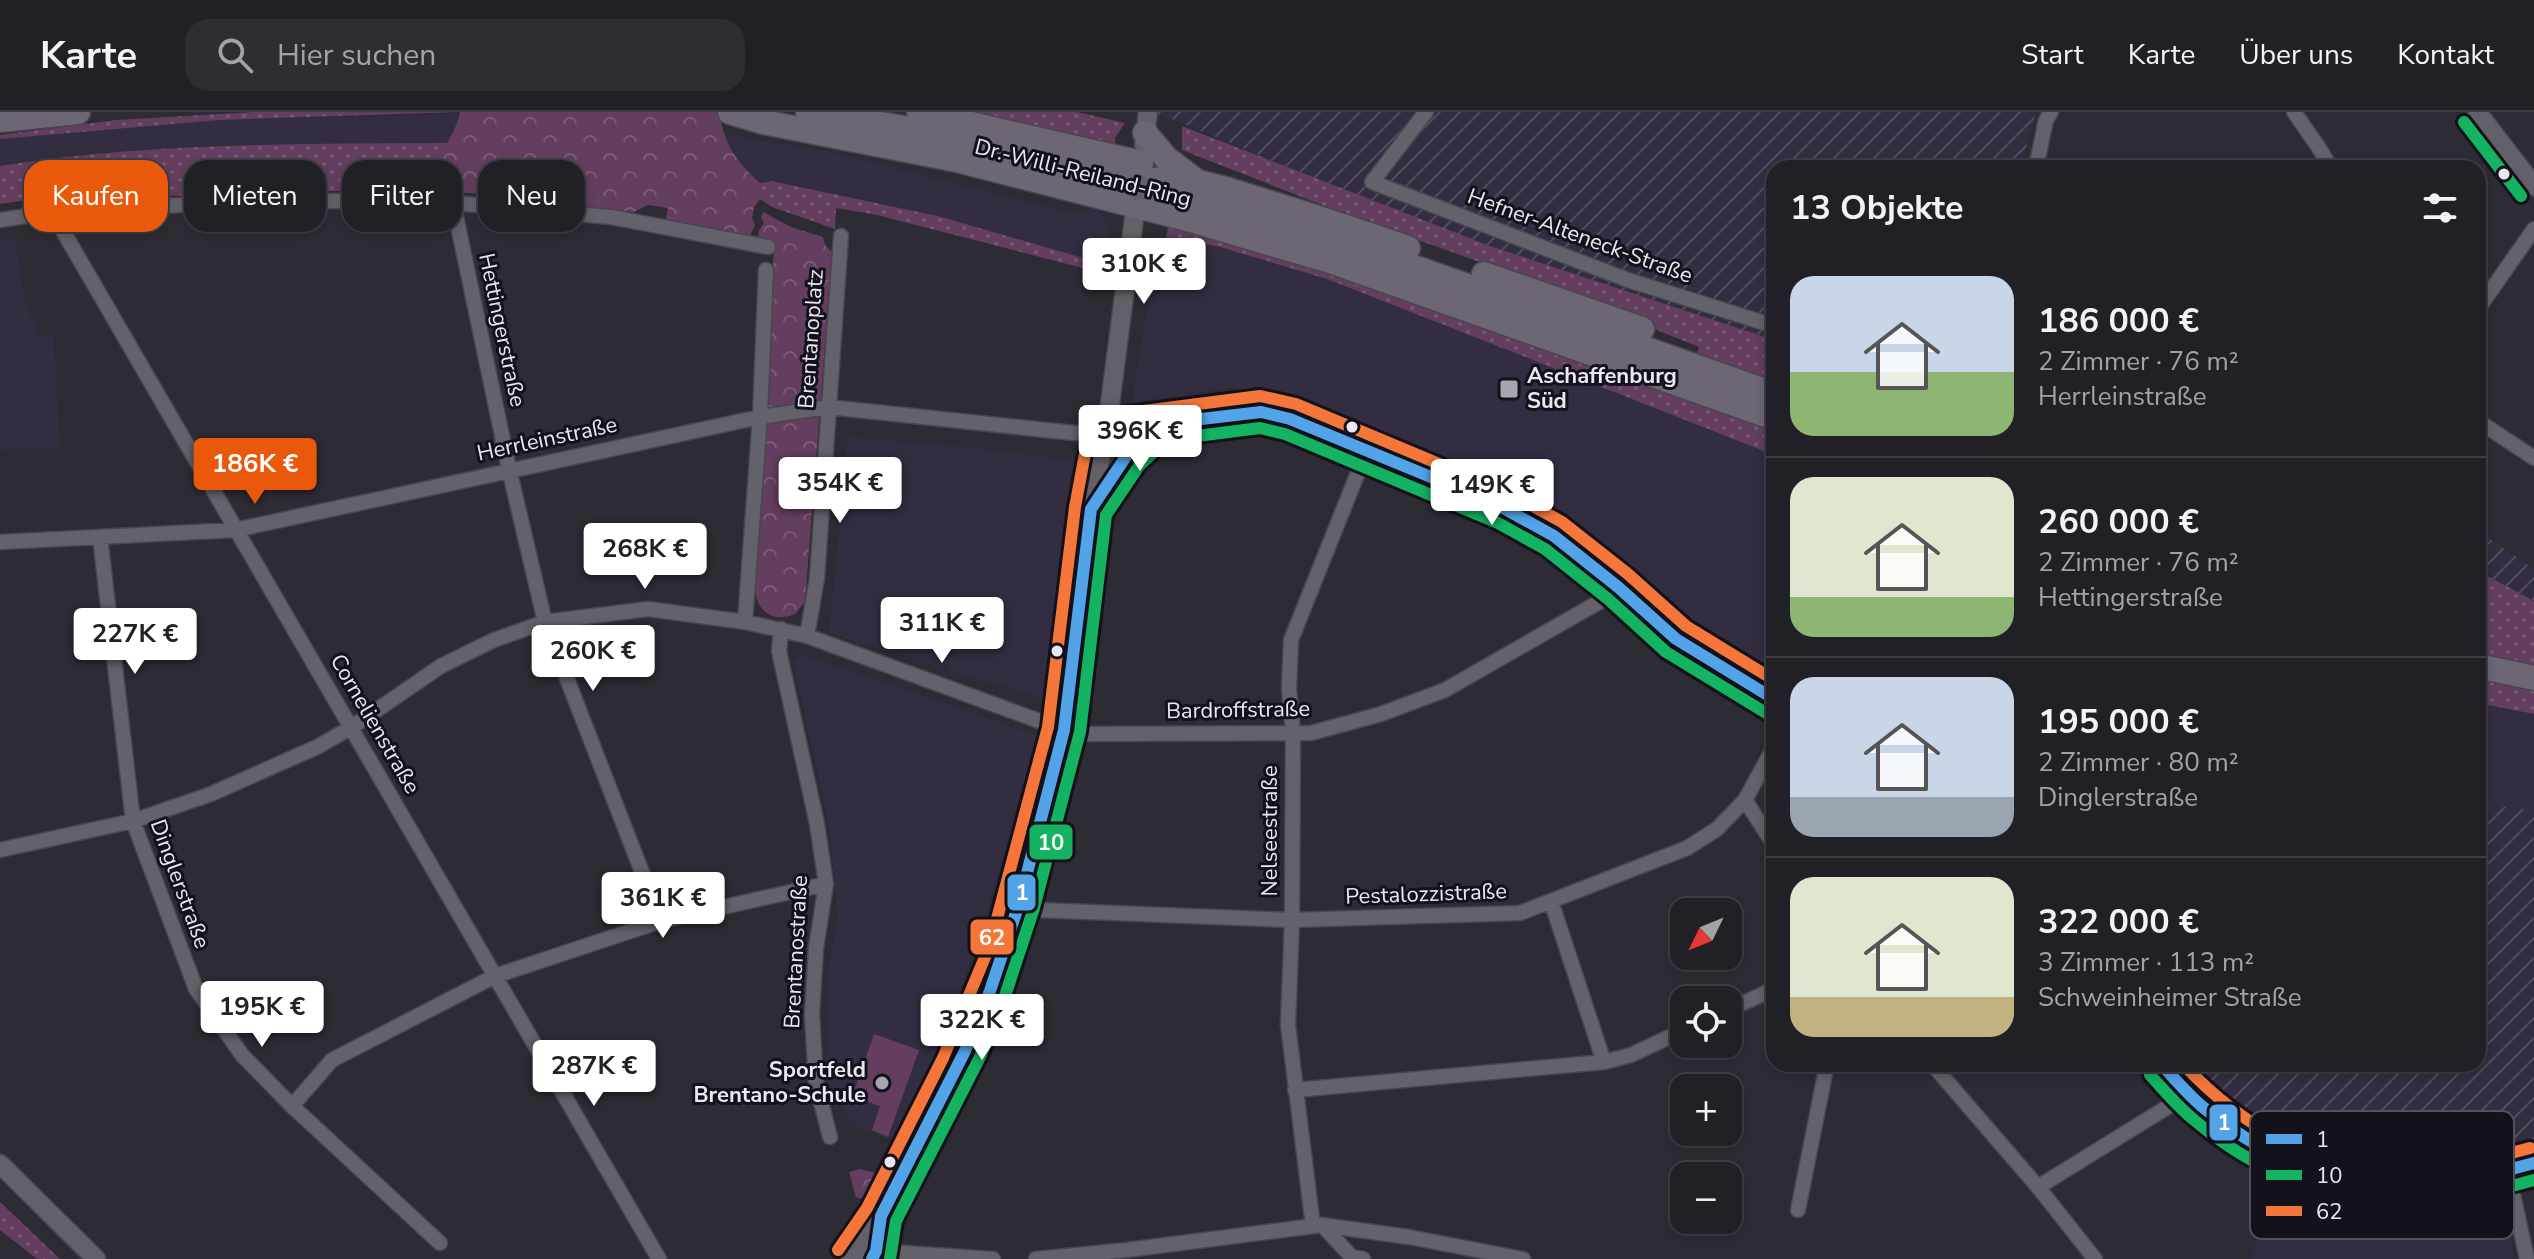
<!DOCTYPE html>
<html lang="de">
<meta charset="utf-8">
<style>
body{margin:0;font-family:"Nunito Sans",sans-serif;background:#2e2d33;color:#f1f3f6;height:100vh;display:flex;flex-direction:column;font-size:30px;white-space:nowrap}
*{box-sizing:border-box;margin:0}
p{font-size:26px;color:#a2a3a7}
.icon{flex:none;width:44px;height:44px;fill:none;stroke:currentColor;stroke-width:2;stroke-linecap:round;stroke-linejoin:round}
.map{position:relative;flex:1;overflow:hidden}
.details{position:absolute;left:1766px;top:48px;width:720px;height:912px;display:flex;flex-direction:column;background:#222027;border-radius:24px;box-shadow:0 4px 12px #0003,0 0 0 2px #3f3e44}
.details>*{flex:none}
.top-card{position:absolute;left:24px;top:48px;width:760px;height:72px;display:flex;gap:16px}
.needle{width:52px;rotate:227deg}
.tools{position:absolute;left:1670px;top:786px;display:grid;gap:16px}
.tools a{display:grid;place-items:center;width:72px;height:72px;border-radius:16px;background:#222027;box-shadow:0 4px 12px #0003,0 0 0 2px #3f3e44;font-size:40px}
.price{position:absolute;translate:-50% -68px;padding:0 18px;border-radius:8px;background:#fff;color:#222;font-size:26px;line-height:52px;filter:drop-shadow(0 2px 4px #0008)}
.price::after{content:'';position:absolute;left:50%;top:48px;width:24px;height:18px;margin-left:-12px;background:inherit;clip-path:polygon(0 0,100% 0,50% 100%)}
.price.selected{background:#ea580c;color:#fff}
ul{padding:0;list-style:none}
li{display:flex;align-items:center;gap:24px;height:200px;padding:0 24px}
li+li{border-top:2px solid #3f3e44}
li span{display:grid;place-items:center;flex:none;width:224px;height:160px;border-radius:24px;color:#555}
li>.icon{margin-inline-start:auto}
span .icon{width:96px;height:96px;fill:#fffc;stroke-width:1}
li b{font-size:34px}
h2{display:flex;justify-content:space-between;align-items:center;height:96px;padding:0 24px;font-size:34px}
.tag{padding:0 28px;border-radius:24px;background:#222027;box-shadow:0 4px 12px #0003,0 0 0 2px #3f3e44;font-size:28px;line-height:72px}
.tag.selected{background:#ea580c;color:#fff}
header{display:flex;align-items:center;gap:48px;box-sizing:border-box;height:112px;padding:0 40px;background:#222027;border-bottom:2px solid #3f3e44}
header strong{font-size:38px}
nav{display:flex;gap:44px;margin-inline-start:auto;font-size:28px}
.search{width:560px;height:72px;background:#2e2d33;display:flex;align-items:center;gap:20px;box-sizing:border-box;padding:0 28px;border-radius:24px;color:#a2a3a7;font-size:30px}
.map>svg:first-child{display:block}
.built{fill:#332d42}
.industrial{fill:url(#industrial-furrows)}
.grass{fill:url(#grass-dots)}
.park{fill:url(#park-crowns)}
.garden{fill:#633e5e}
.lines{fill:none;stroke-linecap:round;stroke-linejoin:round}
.street-casing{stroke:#48464f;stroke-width:17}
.secondary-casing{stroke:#48464f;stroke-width:21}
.highway-casing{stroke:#48464f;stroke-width:27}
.street{stroke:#636169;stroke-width:14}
.secondary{stroke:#64606a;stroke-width:18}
.highway{stroke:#6d6674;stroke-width:24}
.secondary-bridge-casing{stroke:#48464f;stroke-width:21;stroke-linecap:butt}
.secondary-bridge{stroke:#64606a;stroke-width:18}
.bus-1-casing{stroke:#131119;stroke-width:18}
.bus-2-casing{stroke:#131119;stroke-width:18}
.bus-3-casing{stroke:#131119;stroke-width:18}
.bus-1{stroke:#53a3e8;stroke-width:12}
.bus-2{stroke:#13b361;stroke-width:12}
.bus-3{stroke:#f5763a;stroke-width:12}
.bus-dot{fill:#eae7f2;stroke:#131119;stroke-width:3}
.poi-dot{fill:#a8a5b0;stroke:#131119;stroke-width:3}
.labels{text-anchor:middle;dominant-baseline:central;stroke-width:6;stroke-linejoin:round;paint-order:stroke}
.street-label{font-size:22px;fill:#eae7f2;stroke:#131119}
.poi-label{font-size:22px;font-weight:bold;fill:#eae7f2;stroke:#131119;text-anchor:start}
.key{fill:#131119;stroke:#54515a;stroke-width:2}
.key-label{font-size:22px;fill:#eae7f2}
.line-badge{stroke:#131119;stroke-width:3}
.badge-label{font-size:22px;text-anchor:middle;font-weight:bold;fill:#fff}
</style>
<header>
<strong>Karte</strong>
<div class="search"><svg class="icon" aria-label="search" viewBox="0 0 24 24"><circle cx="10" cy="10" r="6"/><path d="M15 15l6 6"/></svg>Hier suchen</div>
<nav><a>Start</a><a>Karte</a><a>Über uns</a><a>Kontakt</a></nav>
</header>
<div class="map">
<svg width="2534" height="1147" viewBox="0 0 2534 1147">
<defs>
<pattern id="industrial-furrows" width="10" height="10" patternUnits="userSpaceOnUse" patternTransform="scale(2)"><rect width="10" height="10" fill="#332d42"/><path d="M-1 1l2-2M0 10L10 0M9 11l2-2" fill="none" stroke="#514b5e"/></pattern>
<pattern id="grass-dots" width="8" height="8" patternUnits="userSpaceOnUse" patternTransform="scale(2)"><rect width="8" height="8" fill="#633e5e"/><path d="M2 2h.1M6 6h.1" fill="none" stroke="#7a5a76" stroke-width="1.8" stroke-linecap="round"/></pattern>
<pattern id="park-crowns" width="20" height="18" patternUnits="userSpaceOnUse" patternTransform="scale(2)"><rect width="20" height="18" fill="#633e5e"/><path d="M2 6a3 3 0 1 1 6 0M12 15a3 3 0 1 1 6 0" fill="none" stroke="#7a5a76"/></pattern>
</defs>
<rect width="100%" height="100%" fill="#2d2b34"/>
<path class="built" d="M460 2 458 12 448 31 215 33 43 47 0 54V27L39 22 219 8Z
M723 22 836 41 1072 101 1085 100 1089 95 1102 101 1108 114 1104 152 938 104 771 69 760 71 741 54Z
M1166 125 1220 135 1327 167 1774 343V571L1656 496 1533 398 1234 275 1132 291 1150 176Z
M15 126 26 193 40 224 54 223 60 335 0 338V128Z
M848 325 986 337 1078 349 1047 588 829 521Z
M803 543 1043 625 944 930 894 1029 859 1015 846 1003 834 985 828 966V859L837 808 836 788 830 717 794 553V547Z
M2478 591 2534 602V696L2520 697 2478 691Z
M2281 1070 2420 1100 2493 1097 2506 1101 2514 1147H2251Z"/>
<path class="industrial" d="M1140 0H2036L2020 56H1774V228L1490 134 1321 69 1172 7Z
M2478 419 2534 457V489L2478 459Z
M2478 691 2520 697 2534 696V1027L2470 1048 2379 1058 2277 1031 2196 968 2197 952H2478Z"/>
<path class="grass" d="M254 0H460L219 8 0 27V23L116 8Z
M959 0H1077L1125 11 1115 26V35Z
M1182 14 1490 134 1774 228V343L1327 167 1220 135 1166 125 1169 112 1448 197 1682 287 1699 235 1545 173 1350 104 1182 38Z
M448 31 426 57 404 77 27 88 0 92V54C148 30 299 32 448 31Z
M771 69 938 104 1104 152 1102 161 877 103 836 96 835 117 772 95 760 87V71Z
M2478 459 2534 489V602L2478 591Z
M0 1090 60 1147H37L0 1118Z"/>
<path class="park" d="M460 0H720C723 32 737 50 760 71V87L754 95 752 106 755 113 750 123 665 111 668 96 648 93 634 100 620 99 512 84 404 77C428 55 453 33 460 0Z
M763 100 791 115 823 125 825 133 832 140 805 490 795 502C775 511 758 501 755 479L767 298 774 131 758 126 759 118 764 111 761 106Z
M859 1057 876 1061 864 1087 856 1085 849 1060Z"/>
<path class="garden" d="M874 922 919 938 888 1025 872 1018 880 994 852 984Z"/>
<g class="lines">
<defs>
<path id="street" d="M1426 0 1372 70 1628 168 1774 214
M2294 0 2319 36 2331 56
M2036 56 2046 8 2051 0
M453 90 509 357 545 510 661 809
M52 100 659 1147
M0 108 52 100 254 89H432L611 105 768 135
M2478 197 2534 117
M2478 309 2534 346
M100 425 133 709 196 877 242 943 292 994 440 1131
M0 430 235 418 760 305 828 295 1074 321 1105 319
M745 510 760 305 766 158
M781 517 779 539 817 712 826 772 816 836 812 902 816 971 830 1025
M807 524 817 466 841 124
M1745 688 1774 733
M0 738 133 709 211 682 317 635 352 615 441 554 494 528 545 510 648 497 745 510 807 524 1064 618 1086 622 1311 621 1381 602 1445 578 1606 486 1618 475
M1551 789 1604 950
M1019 792 1038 798 1292 808 1520 801 1687 736 1717 717 1745 688 1774 635
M1728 898 1774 877
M1932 952 2038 1075 2095 1147
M1295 978 1604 950 1631 943 1684 918
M292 994 332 948 495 864 661 809 826 772
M2508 1059 2527 1147
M2038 1075 2174 991 2188 979
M1798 1098 1827 952
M1322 1113 1352 1145 1363 1147
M1313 1114 1288 913 1292 808 1293 621 1289 577 1291 528 1367 338
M876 1139 993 1147
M1036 1147 1127 1138 1322 1113 1409 1125 1523 1147"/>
<path id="secondary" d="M2477 0 2534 74
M1144 33 1148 0
M1105 319 1261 300 1290 307 1319 319 1505 397 1554 424 1618 475 1676 527 1774 587
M1097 388C1117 355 1131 334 1166 315
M2161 952C2175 966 2189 983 2204 996 2231 1017 2273 1045 2304 1056 2378 1082 2461 1074 2534 1051
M0 1052 96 1147
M851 1147 881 1104 965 939 990 879 1019 792 1064 618 1091 397 1110 292 1137 84
M872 1147 876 1139 880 1111"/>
<path id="highway" d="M730 0 763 10 957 48 1180 105 1330 149 1774 306
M808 0 916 18 1170 82 1385 145 1774 282
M919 0 1141 51
M0 8 78 0
M1145 21 1166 46 1195 68
M1147 69C1189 62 1228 78 1267 90 1314 104 1361 120 1408 136
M1484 162 1642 217
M2478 554 2534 566"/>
</defs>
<use href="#street" class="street-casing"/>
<use href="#secondary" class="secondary-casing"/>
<use href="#highway" class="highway-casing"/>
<use href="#street" class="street"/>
<use href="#secondary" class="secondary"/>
<use href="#highway" class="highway"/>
<defs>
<path id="secondary-bridge" d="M1138 80 1139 71"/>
</defs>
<use href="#secondary-bridge" class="secondary-bridge-casing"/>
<use href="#secondary-bridge" class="secondary-bridge"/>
<defs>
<path id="bus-1" d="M2161 952C2175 967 2188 983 2204 996 2307 1081 2410 1086 2534 1051
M872 1147 876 1139 881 1104 965 939 990 879 1019 792 1064 618 1091 397 1127 343 1147 325 1176 310 1261 300 1290 307 1426 363 1505 397 1554 424 1618 475 1676 527 1774 587"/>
<path id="bus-2" d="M2464 10 2521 84
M2150 963C2164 978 2177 994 2193 1007 2296 1095 2407 1104 2534 1068
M890 1147 896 1109 980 945 1005 884 1034 796 1080 620 1106 403 1139 354 1156 338 1181 326 1260 316 1285 322 1498 411 1545 437 1608 487 1666 540 1766 601"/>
<path id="bus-3" d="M2183 952C2284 1060 2392 1075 2530 1036
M838 1138 867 1096 943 946 990 833 1048 615 1075 395 1090 315 1097 305 1260 284 1296 292 1511 382 1562 410 1628 462 1686 514 1774 568"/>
</defs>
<use href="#bus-1" class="bus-1-casing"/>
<use href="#bus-2" class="bus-2-casing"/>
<use href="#bus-3" class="bus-3-casing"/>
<use href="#bus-1" class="bus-1"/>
<use href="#bus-2" class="bus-2"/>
<use href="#bus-3" class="bus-3"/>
</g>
<g class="bus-dot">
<circle cx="2504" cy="62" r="7"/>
<circle cx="1352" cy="315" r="7"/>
<circle cx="1057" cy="539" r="7"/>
<circle cx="890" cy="1050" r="7"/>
</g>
<g class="poi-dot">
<rect x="1499" y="267" width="20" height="20" rx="4"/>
<circle cx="882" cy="971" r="8"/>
</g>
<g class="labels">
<g class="street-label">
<text transform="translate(1083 61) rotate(14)">Dr.-Willi-Reiland-Ring</text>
<text transform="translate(1580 124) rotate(20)">Hefner-Alteneck-Straße</text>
<text transform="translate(502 218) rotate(78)">Hettingerstraße</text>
<text transform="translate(811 227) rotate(-86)">Brentanoplatz</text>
<text transform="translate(547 327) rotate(-12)">Herrleinstraße</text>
<text transform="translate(1238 598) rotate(-1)">Bardroffstraße</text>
<text transform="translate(375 612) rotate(60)">Cornelienstraße</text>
<text transform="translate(1270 719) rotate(-90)">Nelseestraße</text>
<text transform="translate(180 772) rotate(70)">Dinglerstraße</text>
<text transform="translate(1426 782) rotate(-2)">Pestalozzistraße</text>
<text transform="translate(796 840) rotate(-87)">Brentanostraße</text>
</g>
<g class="poi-label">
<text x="1527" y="264">Aschaffenburg<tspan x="1527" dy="25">Süd</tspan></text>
<text x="866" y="958" text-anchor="end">Sportfeld<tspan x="866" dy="25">Brentano-Schule</tspan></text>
</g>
</g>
<rect x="2250" y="999" width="264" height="128" rx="12" class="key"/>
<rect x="2266" y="1022" width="36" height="10" fill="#53a3e8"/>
<rect x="2266" y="1058" width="36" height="10" fill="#13b361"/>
<rect x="2266" y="1094" width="36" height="10" fill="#f5763a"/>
<g class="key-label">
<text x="2316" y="1035">1</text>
<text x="2316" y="1071">10</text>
<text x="2316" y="1107">62</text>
</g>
<g class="line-badge">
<rect x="1028" y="711" width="46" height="38" rx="8" fill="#13b361"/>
<rect x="1006" y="761" width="31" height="39" rx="8" fill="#53a3e8"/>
<rect x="969" y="806" width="46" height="38" rx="8" fill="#f5763a"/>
<rect x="2208" y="991" width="31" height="39" rx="8" fill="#53a3e8"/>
</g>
<g class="badge-label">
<text x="1051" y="738">10</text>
<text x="1022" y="788">1</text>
<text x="992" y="833">62</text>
<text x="2224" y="1018">1</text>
</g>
</svg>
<div class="tools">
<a><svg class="needle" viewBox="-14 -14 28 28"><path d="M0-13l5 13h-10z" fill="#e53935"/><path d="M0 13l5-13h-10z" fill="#a2a3a7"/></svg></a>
<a><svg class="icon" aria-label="locate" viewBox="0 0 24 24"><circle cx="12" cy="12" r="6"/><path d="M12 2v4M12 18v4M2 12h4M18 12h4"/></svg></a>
<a>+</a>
<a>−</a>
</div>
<b class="price" style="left:1144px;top:194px">310K €</b>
<b class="price" style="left:1140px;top:361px">396K €</b>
<b class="price selected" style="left:255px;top:394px">186K €</b>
<b class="price" style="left:840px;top:413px">354K €</b>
<b class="price" style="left:1492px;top:415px">149K €</b>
<b class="price" style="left:645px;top:479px">268K €</b>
<b class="price" style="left:942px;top:553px">311K €</b>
<b class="price" style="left:135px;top:564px">227K €</b>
<b class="price" style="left:593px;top:581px">260K €</b>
<b class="price" style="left:663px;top:828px">361K €</b>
<b class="price" style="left:262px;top:937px">195K €</b>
<b class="price" style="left:982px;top:950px">322K €</b>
<b class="price" style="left:594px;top:996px">287K €</b>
<div class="top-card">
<a class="tag selected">Kaufen</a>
<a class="tag">Mieten</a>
<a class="tag">Filter</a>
<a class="tag">Neu</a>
</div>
<section class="details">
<h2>13 Objekte<svg class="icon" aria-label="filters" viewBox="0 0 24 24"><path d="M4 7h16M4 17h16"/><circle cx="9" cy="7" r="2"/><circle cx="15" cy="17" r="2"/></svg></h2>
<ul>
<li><span style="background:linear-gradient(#c9d6e8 60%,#8fb573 0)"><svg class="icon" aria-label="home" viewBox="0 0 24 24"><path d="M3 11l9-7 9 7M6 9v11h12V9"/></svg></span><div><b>186 000 €</b><p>2 Zimmer · 76 m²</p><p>Herrleinstraße</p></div></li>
<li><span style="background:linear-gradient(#dfe7d0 75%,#8fb573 0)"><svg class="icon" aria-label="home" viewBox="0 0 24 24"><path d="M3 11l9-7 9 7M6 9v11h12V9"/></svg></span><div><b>260 000 €</b><p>2 Zimmer · 76 m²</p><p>Hettingerstraße</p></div></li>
<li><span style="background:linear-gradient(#c9d6e8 75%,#9aa5b1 0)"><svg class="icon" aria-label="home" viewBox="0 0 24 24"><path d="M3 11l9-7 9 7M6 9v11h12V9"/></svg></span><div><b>195 000 €</b><p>2 Zimmer · 80 m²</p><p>Dinglerstraße</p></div></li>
<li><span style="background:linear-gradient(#dfe7d0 75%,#c2b280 0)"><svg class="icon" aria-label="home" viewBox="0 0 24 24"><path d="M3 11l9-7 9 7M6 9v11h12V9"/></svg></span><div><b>322 000 €</b><p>3 Zimmer · 113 m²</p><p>Schweinheimer Straße</p></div></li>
</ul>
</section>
</div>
